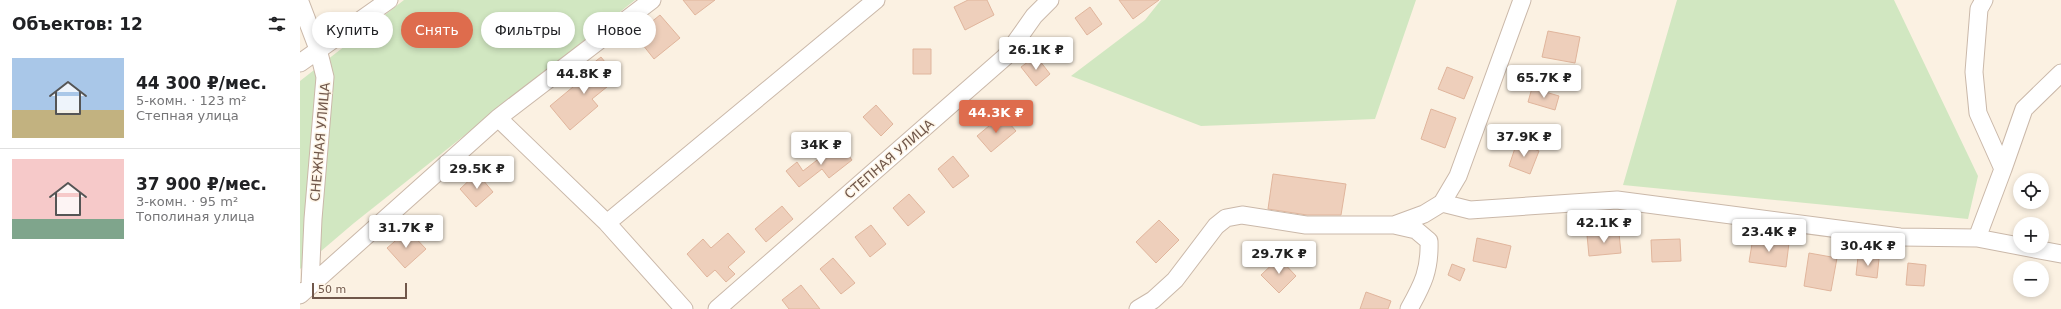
<!DOCTYPE html>
<html lang="ru">
<meta charset="utf-8">
<style>
body{margin:0;font-family:"DejaVu Sans",sans-serif;background:#f6f6f6;color:#202124;height:100vh;display:flex;flex-direction:column;font-size:15px;white-space:nowrap}
*{box-sizing:border-box;margin:0}
p{font-size:13px;color:#757577}
.icon{flex:none;width:22px;height:22px;fill:none;stroke:currentColor;stroke-width:2;stroke-linecap:round;stroke-linejoin:round}
.map{position:relative;flex:1;overflow:hidden}
.details{display:flex;flex-direction:column;background:#fff;width:300px}
.details>*{flex:none}
.guide{position:absolute;left:12px;top:12px;width:380px;height:36px;display:flex;gap:8px}
.controls{position:absolute;left:1713px;top:173px;display:grid;gap:8px}
.controls a{display:grid;place-items:center;width:36px;height:36px;border-radius:50%;background:#fff;box-shadow:0 2px 6px #0003;font-size:20px}
.scale{position:absolute;left:12px;bottom:10px;width:95px;box-sizing:border-box;padding-left:4px;border:2px solid #70574a;border-top:0;font-size:11px;line-height:14px;white-space:nowrap;color:#70574a;-webkit-text-stroke:3px #fef5e7;paint-order:stroke}
.price{position:absolute;translate:-50% -34px;padding:0 9px;border-radius:4px;background:#fff;color:#222;font-size:13px;line-height:26px;filter:drop-shadow(0 1px 2px #0008)}
.price::after{content:'';position:absolute;left:50%;top:24px;width:12px;height:9px;margin-left:-6px;background:inherit;clip-path:polygon(0 0,100% 0,50% 100%)}
.price.on{background:#de6c4d;color:#fff}
ul{padding:0;list-style:none}
li{display:flex;align-items:center;gap:12px;height:100px;padding:0 12px}
li+li{border-top:1px solid #e0e0e0}
li span{display:grid;place-items:center;flex:none;width:112px;height:80px;border-radius:0px;color:#555}
li>.icon{margin-inline-start:auto}
span .icon{width:48px;height:48px;fill:#fffc;stroke-width:1}
li b{font-size:17px}
h2{display:flex;justify-content:space-between;align-items:center;height:48px;padding:0 12px;font-size:17px}
.chip{padding:0 14px;border-radius:18px;background:#fff;box-shadow:0 2px 6px #0003;font-size:14px;line-height:36px}
.chip.on{background:#de6c4d;color:#fff}
main{display:flex;flex:1;min-height:0}
.map>svg:first-child{display:block}
.green{fill:#d1e7c1}
.building{fill:#eecfbb;stroke:#e0b59c}
.lines{fill:none;stroke-linecap:round;stroke-linejoin:round}
.minor-casing{stroke:#cab8a9;stroke-width:19}
.minor{stroke:#fff;stroke-width:17}
.labels{text-anchor:middle;dominant-baseline:central;stroke-width:3;stroke-linejoin:round;paint-order:stroke}
.street-label{font-size:13px;fill:#70574a;stroke:#fef5e7}
</style>
<main>
<section class="details">
<h2>Объектов: 12<svg class="icon" aria-label="filters" viewBox="0 0 24 24"><path d="M4 7h16M4 17h16"/><circle cx="9" cy="7" r="2"/><circle cx="15" cy="17" r="2"/></svg></h2>
<ul>
<li><span style="background:linear-gradient(#a9c7e8 65%,#c2b280 0)"><svg class="icon" aria-label="home" viewBox="0 0 24 24"><path d="M3 11l9-7 9 7M6 9v11h12V9"/></svg></span><div><b>44 300 ₽/мес.</b><p>5-комн. · 123 m²</p><p>Степная улица</p></div></li>
<li><span style="background:linear-gradient(#f6c9c9 75%,#7fa58c 0)"><svg class="icon" aria-label="home" viewBox="0 0 24 24"><path d="M3 11l9-7 9 7M6 9v11h12V9"/></svg></span><div><b>37 900 ₽/мес.</b><p>3-комн. · 95 m²</p><p>Тополиная улица</p></div></li>
</ul>
</section>
<div class="map">
<svg width="1761" height="309" viewBox="0 0 1761 309">
<rect width="100%" height="100%" fill="#fbf1e2"/>
<path class="green" d="M104 0H335L54 223 0 269V81Z
M861 0H1116L1075 119 901 126 771 76 845 20Z
M1377 0H1594L1678 176 1668 219 1323 185Z"/>
<path class="building" d="M383 0H415L395 15Z
M668 0H687L694 15 665 30 654 7Z
M819 0H859L833 19Z
M790 7 802 24 787 35 775 18Z
M360 15 380 38 354 59 335 35Z
M1248 31 1280 37 1275 63 1242 57Z
M613 49H631V74H613Z
M736 56 750 74 736 86 721 67Z
M301 57 318 78 292 99 298 106 270 130 250 106 291 72 287 68Z
M1147 67 1173 77 1164 99 1138 89Z
M1232 88 1259 96 1255 110 1228 102Z
M576 105 593 124 581 136 563 117Z
M1131 109 1156 118 1145 148 1121 139Z
M702 115 716 131 691 152 677 136Z
M1217 142 1239 151 1230 174 1209 166Z
M539 143 552 160 529 178 522 169 499 187 486 171 497 162 503 171Z
M653 156 669 176 653 188 638 169Z
M177 173 193 192 176 207 160 189Z
M973 174 1046 184 1041 215H1007L968 209Z
M609 194 625 212 608 226 593 208Z
M482 206 493 219 466 242 455 229Z
M859 220 879 240 856 263 836 242Z
M571 225 586 244 570 257 555 237Z
M108 230 126 249 105 268 87 248Z
M428 233 445 252 428 267 435 274 426 282 415 270 407 277 387 254 403 239 411 248Z
M1319 233 1321 253 1289 256 1287 235Z
M1177 238 1211 246 1206 268 1173 261Z
M1453 238 1489 243 1486 267 1449 262Z
M1380 239 1381 261 1352 262 1351 240Z
M1509 253 1537 258 1531 291 1504 286Z
M1558 257 1579 259 1577 278 1556 275Z
M533 258 555 283 541 294 520 269Z
M979 258 996 276 979 293 961 275Z
M1608 263 1626 265 1624 286 1606 285Z
M1152 264 1165 269 1160 281 1148 275Z
M501 285 520 309H489L482 300Z
M1066 292 1091 301 1088 309H1060Z"/>
<g class="lines">
<defs>
<path id="minor" d="M0 2 18 49 25 77 13 219 10 286
M0 63 89 0
M198 118 307 223 384 309
M1703 169 1724 109 1761 73
M1142 203 1170 210 1317 200 1600 237 1677 238 1761 254
M307 223 576 0
M1094 225 1116 230 1129 241C1130 270 1123 284 1109 309
M1677 238 1703 169 1678 113 1674 72 1679 9 1684 0
M0 295 198 118 352 0
M417 309 705 57 734 16 750 0
M838 309 853 300 875 280 916 226 926 218 942 215 1006 225H1094L1124 214 1142 203 1158 176 1222 0"/>
</defs>
<use href="#minor" class="minor-casing"/>
<use href="#minor" class="minor"/>
</g>
<g class="labels">
<g class="street-label">
<text transform="translate(20 142) rotate(-85)">СНЕЖНАЯ УЛИЦА</text>
<text transform="translate(589 159) rotate(-41)">СТЕПНАЯ УЛИЦА</text>
</g>
</g>
</svg>
<div class="controls">
<a><svg class="icon" aria-label="locate" viewBox="0 0 24 24"><circle cx="12" cy="12" r="6"/><path d="M12 2v4M12 18v4M2 12h4M18 12h4"/></svg></a>
<a>+</a>
<a>−</a>
</div>
<div class="scale">50 m</div>
<b class="price" style="left:736px;top:71px">26.1K ₽</b>
<b class="price" style="left:284px;top:95px">44.8K ₽</b>
<b class="price" style="left:1244px;top:99px">65.7K ₽</b>
<b class="price on" style="left:696px;top:134px">44.3K ₽</b>
<b class="price" style="left:1224px;top:158px">37.9K ₽</b>
<b class="price" style="left:521px;top:166px">34K ₽</b>
<b class="price" style="left:177px;top:190px">29.5K ₽</b>
<b class="price" style="left:1304px;top:244px">42.1K ₽</b>
<b class="price" style="left:106px;top:249px">31.7K ₽</b>
<b class="price" style="left:1469px;top:253px">23.4K ₽</b>
<b class="price" style="left:1568px;top:267px">30.4K ₽</b>
<b class="price" style="left:979px;top:275px">29.7K ₽</b>
<div class="guide">
<a class="chip">Купить</a>
<a class="chip on">Снять</a>
<a class="chip">Фильтры</a>
<a class="chip">Новое</a>
</div>
</div>
</main>
